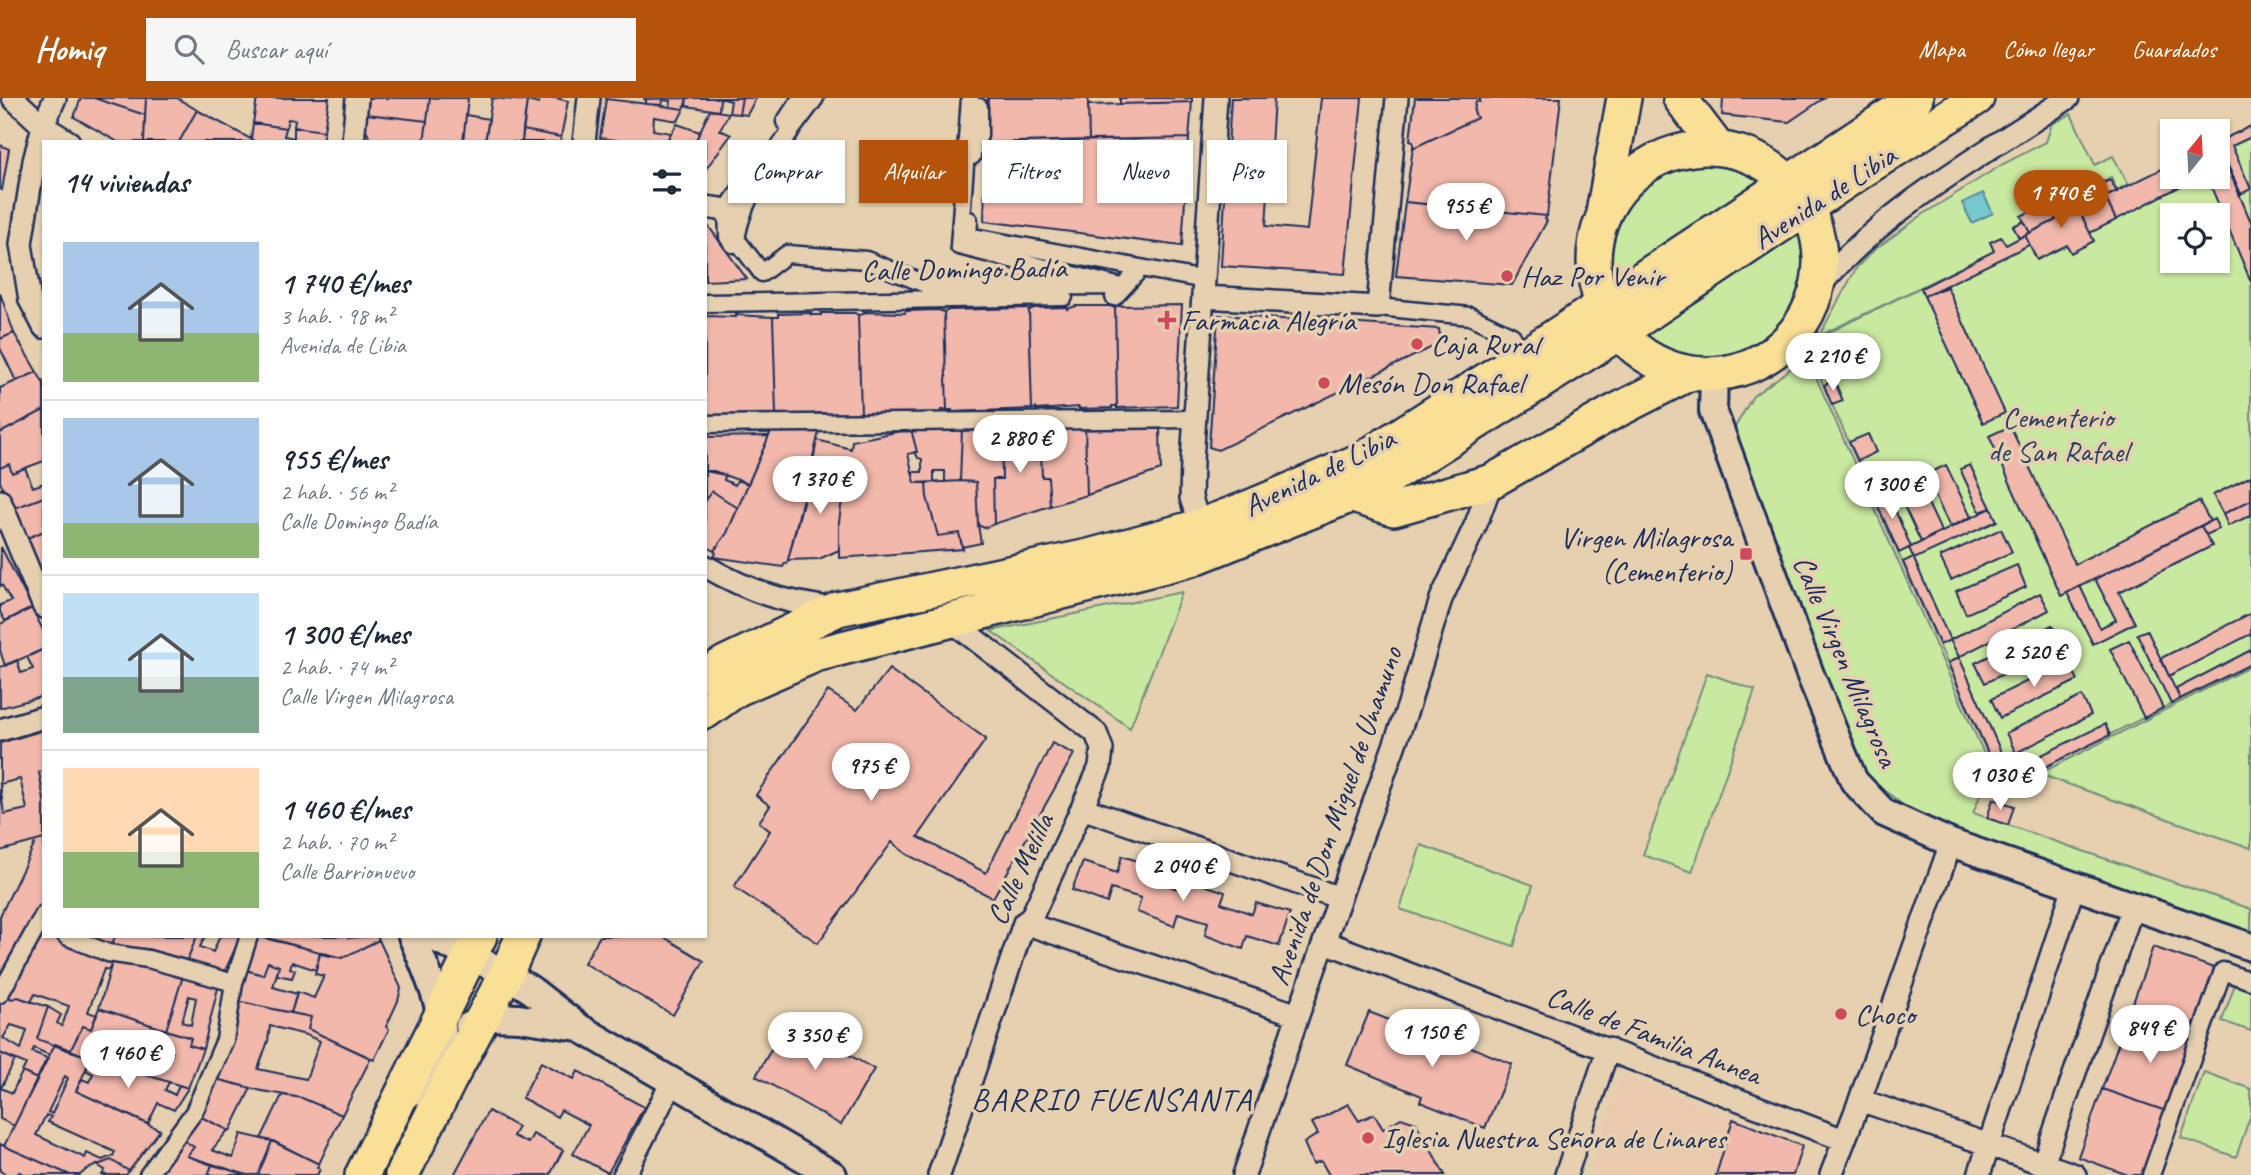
<!DOCTYPE html>
<html lang="es">
<meta charset="utf-8">
<style>
body{margin:0;font-family:Caveat,sans-serif;background:#f6f6f7;color:#1f2937;height:100vh;display:flex;flex-direction:column;font-size:26px;white-space:nowrap}
*{box-sizing:border-box;margin:0}
p{font-size:23px;color:#747a83}
.icon{flex:none;width:38px;height:38px;fill:none;stroke:currentColor;stroke-width:2;stroke-linecap:round;stroke-linejoin:round}
.map{position:relative;flex:1;overflow:hidden}
.panel{position:absolute;left:42px;top:42px;width:665px;height:798px;display:flex;flex-direction:column;background:#fff;border-radius:0px;box-shadow:0 2px 5px #0004}
.panel>*{flex:none}
.hud{position:absolute;left:728px;top:42px;width:665px;height:63px;display:flex;gap:14px}
.needle{width:46px;rotate:18deg}
.controls{position:absolute;left:2160px;top:21px;display:grid;gap:14px}
.controls a{display:grid;place-items:center;width:70px;height:70px;border-radius:0px;background:#fff;box-shadow:0 2px 5px #0004;font-size:35px}
.price{position:absolute;translate:-50% -60px;padding:0 16px;border-radius:24px;background:#fff;color:#222;font-size:23px;line-height:46px;filter:drop-shadow(0 2px 4px #0008)}
.price::after{content:'';position:absolute;left:50%;top:42px;width:21px;height:16px;margin-left:-10px;background:inherit;clip-path:polygon(0 0,100% 0,50% 100%)}
.price.active{background:#b45309;color:#fff}
ul{padding:0;list-style:none}
li{display:flex;align-items:center;gap:21px;height:175px;padding:0 21px}
li+li{border-top:2px solid #e0e1e3}
li span{display:grid;place-items:center;flex:none;width:196px;height:140px;border-radius:0px;color:#555}
li>.icon{margin-inline-start:auto}
span .icon{width:84px;height:84px;fill:#fffc;stroke-width:1}
li b{font-size:30px}
h2{display:flex;justify-content:space-between;align-items:center;height:84px;padding:0 21px;font-size:30px}
.chip{padding:0 24px;border-radius:0px;background:#fff;box-shadow:0 2px 5px #0004;font-size:24px;line-height:63px}
.chip.active{background:#b45309;color:#fff}
header{display:flex;align-items:center;gap:42px;box-sizing:border-box;height:98px;padding:0 35px;background:#b45309;color:#fff}
header strong{font-size:33px}
nav{display:flex;gap:38px;margin-inline-start:auto;font-size:24px}
.search{width:490px;height:63px;background:#f6f6f7;display:flex;align-items:center;gap:18px;box-sizing:border-box;padding:0 24px;border-radius:0px;color:#747a83;font-size:26px}
.map>svg:first-child{display:block}
.built{fill:#eac9ae}
.green{fill:#cae9a0;stroke:#728c7f;stroke-width:2;fill-rule:evenodd}
.water{fill:#77c8ce;stroke:#528ba1;stroke-width:2}
.building{fill:#f2b8ab;stroke:#1b2f5e;stroke-width:2;fill-rule:evenodd}
.lines{fill:none;stroke-linecap:round;stroke-linejoin:round}
.pedestrian-casing{stroke:#1b2f5e;stroke-width:21}
.minor-casing{stroke:#1b2f5e;stroke-width:26}
.tertiary-casing{stroke:#1b2f5e;stroke-width:32}
.primary-casing{stroke:#1b2f5e;stroke-width:38}
.pedestrian{stroke:#e6d0af;stroke-width:16}
.minor{stroke:#e6d0af;stroke-width:21}
.tertiary{stroke:#e6d0af;stroke-width:26}
.primary{stroke:#fadf96;stroke-width:33}
.poi-dot{fill:#d1495b;stroke:#e6d0af;stroke-width:2.5}
.labels{text-anchor:middle;dominant-baseline:central;stroke-width:7;stroke-linejoin:round;paint-order:stroke}
.street-label{font-size:30px;fill:#1b2f5e;stroke:#e6d0af}
.poi-label{font-size:30px;fill:#1b2f5e;stroke:#e6d0af;text-anchor:start}
.park-label{font-size:30px;fill:#2c4265;stroke:#e6d0af}
.neighbourhood-label{font-size:32px;letter-spacing:2px;fill:#1b2f5e;stroke:#e6d0af}
</style>
<header>
<strong>Homiq</strong>
<div class="search"><svg class="icon" aria-label="search" viewBox="0 0 24 24"><circle cx="10" cy="10" r="6"/><path d="M15 15l6 6"/></svg>Buscar aquí</div>
<nav><a>Mapa</a><a>Cómo llegar</a><a>Guardados</a></nav>
</header>
<div class="map">
<svg width="2251" height="1077" viewBox="0 0 2251 1077">
<rect width="100%" height="100%" fill="#e6d0af"/>
<filter id="ink" filterUnits="userSpaceOnUse"><feTurbulence type="fractalNoise" baseFrequency=".0143" numOctaves="2"/><feDisplacementMap in="SourceGraphic" scale="14" xChannelSelector="R" yChannelSelector="G"/><feConvolveMatrix kernelMatrix="1 2 1 2 8 2 1 2 1" color-interpolation-filters="sRGB"/></filter>
<g filter="url(#ink)">
<path class="built" d="M1622 978 1802 1048 1793 1077H1603L1591 1073Z"/>
<path class="green" d="M2071 16 2095 67 2113 58 2128 86 2117 92 2111 79 2073 99 2110 82 2117 93 2172 79H2217V44L2251 28V566L2003 690 1805 246 1960 170 1819 238 1857 169 1874 152 1925 115 2003 66 2046 44 2052 26ZM2172 117H2217V163H2172Z
M1695 66C1721 67 1741 71 1764 85L1611 185C1606 140 1622 91 1668 73 1676 70 1686 69 1695 66Z
M1799 133C1803 154 1805 177 1797 197 1779 239 1733 268 1687 257 1670 254 1657 246 1643 237Z
M1805 255 1994 678 1986 683 1973 715 2251 811V833L1956 732 1908 711 1869 680 1843 637 1743 372 1734 331 1753 298 1789 272Z
M1182 494 1130 630 991 533Z
M2251 568V750L2039 676Z
M1707 575 1755 592 1692 774 1643 757Z
M1421 747 1533 787 1514 848 1400 811Z
M2236 883 2251 888V933L2222 923Z
M2204 974 2251 991V1016L2236 1059 2181 1040Z"/>
<path class="water" d="M1983 95 1993 115 1972 125 1962 105Z"/>
<path class="building" d="M81 0H94L145 17 144 44H118L74 19Z
M94 0H146L145 17Z
M146 0H177L197 12 179 44H144Z
M257 0H329L324 33 294 29 295 22 288 21 286 30 253 25Z
M369 0H430L427 23 367 16Z
M430 0H468L463 44H424Z
M492 0 527 3 522 44H485Z
M539 0H556L568 3 561 39 523 32 527 3 539 6Z
M687 0H720L719 13 686 8Z
M687 0 684 11 670 9 671 3 663 2 662 7 646 6V1H643Z
M720 0H742L739 16 729 15 731 3Z
M742 0H756L747 17 739 16Z
M988 0H1088L1089 42 986 45Z
M1120 0H1192V4L1120 6Z
M1231 0H1274L1266 128 1307 132 1321 0H1362L1345 176 1221 168Z
M1415 0H1480V4L1476 3 1474 14 1477 20 1413 50V43L1410 42Z
M1480 0H1561L1547 118 1405 104 1413 50 1477 20 1474 14 1476 3 1480 4Z
M1723 0H1824L1789 24 1722 17Z
M606 1 656 7 684 11 678 23 654 19 653 32 671 35 666 44H633L600 40Z
M1192 4 1189 40 1089 42 1088 7Z
M197 12 251 41 256 44H179Z
M710 12 729 15 720 32 731 37 705 72V44H695Z
M367 16 427 23 424 44H371L365 29Z
M466 17 489 21 485 44H463Z
M253 25 286 30 284 38 294 40V29L324 33 322 44H256L251 41Z
M677 26 700 34 695 44H666Z
M2251 28V39L2232 48 2251 91 2241 96 2217 44Z
M523 32 561 39 560 44H522Z
M1189 40 1182 148 984 123 986 45Z
M2217 44 2251 124V184L2207 79H2217Z
M0 47 9 51 2 92 0 91Z
M2172 66V79H2198L2116 122 2105 99Z
M2110 82 2117 94 2105 99 2099 87Z
M2099 87 2116 122 2090 135 2073 99Z
M2070 94 2094 143 2071 155 2067 147 2037 162 2025 137 2056 122 2048 105Z
M1405 104 1547 118 1545 121 1547 123 1512 187 1396 178Z
M2048 105 2056 122 2030 135 2021 118Z
M2024 123 2030 135 2019 140 2013 128Z
M705 128 709 129 747 181 705 183Z
M2025 137 2029 147 1924 198 1921 190 1994 153 1990 144 2001 139 2006 147Z
M1947 189 2005 315 1983 325 1924 198Z
M0 195 14 235 0 241Z
M1182 207 1177 308 1117 310 1115 208Z
M1076 208H1110L1115 210 1117 308H1112V310L1079 311V309L1036 312V310L1032 311 1029 212 1034 210 1067 209V211Z
M1025 210 1029 212 1032 311 952 314V312H947L944 214 949 212Z
M939 212 944 214 947 312H941V315H861L858 217 864 216V214L905 215 906 213Z
M811 215V217H821V215H855L858 217 861 315 824 317V315L781 318V316H776L773 219H778V216Z
M736 217 773 219 776 316H771V319L739 320 738 317 705 320V218L736 219Z
M1218 217 1439 231 1441 245 1218 352 1209 349Z
M14 235 37 274 16 283 0 250V241Z
M37 274 44 286V312L0 335V290Z
M1834 282 1843 303 1832 307 1824 287Z
M44 312V363L12 375 9 366 0 370V335Z
M1085 327H1099V331H1160L1161 372 1087 397Z
M1085 327 1087 397 1050 408 1048 379H1042L1040 329Z
M2010 328 2075 466 2199 403 2210 423 2061 498 1989 338Z
M1001 329H1040L1042 379H1048L1050 408 994 426 993 381H1002Z
M1001 329 1002 381H993L994 426 984 430 978 427 976 384 960 383 962 330Z
M962 330 960 383 945 384V373H934V384L915 385 912 374H922V361L918 360 915 354H917L911 331Z
M772 331H815L819 334 787 466 785 465 783 469 714 459 716 455 714 453 727 435Z
M911 331 917 354 908 356 915 385H926L927 399 938 438 959 435 963 451 839 460V424L845 378H849L848 374 812 369 817 342 851 351 852 343Z
M1868 336 1876 354 1858 363 1849 344Z
M769 338 748 386 714 373H705V339Z
M9 366 12 375 25 370 33 389 44 385V399L12 411 0 384V370Z
M1946 367 1971 419 1950 429 1925 377Z
M1970 367 1991 410 1980 414 1960 371Z
M812 369 848 374 849 378H845L839 424V452L819 461 788 462Z
M705 373 725 377 724 382 735 387 738 381 748 386 738 410 712 393 705 402Z
M2251 378V402L2223 416 2213 397Z
M1917 382 1941 433 1921 444 1896 391Z
M960 383 976 384 978 427 981 445 962 449 959 435 938 438 927 399 926 385Z
M1886 391 1911 449 1899 455 1873 397Z
M712 393 738 410 727 435 714 453 705 447V402Z
M44 399V433L25 441 12 411Z
M2251 402V417L2228 428 2223 416Z
M1991 410 1997 423 1914 461 1909 450Z
M2214 421 2219 431 2206 437 2201 428Z
M2201 428 2212 448 2119 494 2135 525 2093 546 2067 495 2080 488 2100 530 2116 522 2095 481Z
M2001 431 2012 454 1951 482 1940 459Z
M44 433V475L40 477 25 441Z
M1 449 32 510 5 523 0 514V507L11 503 2 487 0 488Z
M1913 459 1950 542 1940 547 1903 464Z
M2017 467 2026 489 1966 516 1956 493Z
M2040 495 2049 512 1959 559 1950 542Z
M32 510 44 534V551L5 568 0 552V526Z
M2251 515V536L2169 578 2161 560Z
M2052 527 2062 547 1985 585 1975 565Z
M2147 532 2180 601 2171 606 2137 536Z
M2129 542 2163 610 2144 620 2110 551Z
M44 551V598L0 610V569L17 562 21 575 33 571 27 559Z
M2251 552V566L2180 601 2176 591Z
M1959 559 2009 672 1998 677 1948 565Z
M2068 563 2078 582 2000 620 1991 601Z
M889 571 986 641 918 739 986 775 1052 645 1074 656 993 800 906 756 892 744 818 845 734 789 770 733 759 724 770 708 756 697 828 593 857 612Z
M2082 598 2091 617 2016 655 2006 635Z
M2105 626 2110 637 2012 685 2007 674Z
M44 632V673L39 674 44 702V741L0 753V645ZM20 681 27 711 4 716 0 686Z
M1993 701 2014 708 2008 727 1987 720Z
M44 741V806L0 889V818L36 743Z
M1122 758 1157 769 1153 782 1183 793 1187 781 1225 794 1221 805 1252 816 1256 805 1290 815 1279 848 1247 838 1243 851 1205 837 1208 824 1178 815 1174 828 1137 814 1141 800 1111 791 1107 805 1072 792 1083 764 1117 775Z
M44 835V838H58L113 861 109 872 104 871 88 914 97 917 91 931 83 928 70 953 37 941 48 909 61 917 57 925 62 928 69 908 35 896 31 904 18 899 12 901 4 897Z
M76 838H115L111 850Z
M115 838H197L187 862 148 851 111 850Z
M197 838H205L200 849 213 854 220 838H241L224 875 187 862Z
M256 838 320 854 316 872 292 864 290 870 295 872 292 880 277 877 279 868 268 864 263 877 246 872Z
M260 838H347L348 840 377 838 379 842 342 860Z
M600 838H662L704 863 673 917 584 865Z
M379 842 401 890 398 903 386 929 389 931 374 962 308 931 311 919 291 915 297 894 314 900 324 878 315 876 320 856 342 860Z
M2153 849 2223 873 2197 944 2128 919Z
M113 861 183 878 166 932 99 910Z
M268 864 279 868 273 889 297 896 291 915 237 903 246 872 263 877Z
M183 878 219 886 203 951 189 947 191 940 166 932ZM189 898 196 900 191 927 182 924Z
M4 897 12 901 18 899 48 909 37 941 54 947 49 957 34 950 32 954 47 960 37 981 22 974 26 966 0 955V904ZM11 927 27 932 21 951 3 940Z
M237 903 311 919 308 931 371 960 342 1017 302 1000 262 993 216 981 234 939ZM270 928 306 937 320 943 306 981 258 971 268 943Z
M99 910 191 940 189 947 203 951 188 990 70 953 83 928 91 931ZM105 933 132 941 128 951 101 943ZM150 947 173 953 169 964 147 957Z
M1369 914 1445 944 1447 939 1512 966 1485 1030 1420 1004 1422 998 1347 967Z
M2128 919 2197 944 2172 1015 2102 991Z
M788 922 874 971 841 1027 756 978Z
M55 946 91 960 76 993 160 1032 129 1073 111 1062 87 1071 80 1077H70L4 1048ZM65 978 68 980 52 1016 48 1014ZM46 1017 51 1019 48 1024 115 1054 113 1058 102 1062 87 1055 85 1060 36 1037Z
M0 955 15 962 0 992Z
M91 960 169 984 165 992 175 997 179 987 188 990 174 1012 158 1005 148 1026 76 993 82 981 89 984 93 976 86 972Z
M541 964 574 981 578 973 644 1009 608 1075 573 1056 589 1027 561 1012 557 1019 522 1000Z
M22 974 37 981 14 1028 0 1021V992L1 990 12 995Z
M216 981 251 990 230 1033 199 1018Z
M2102 991 2172 1015 2150 1077H2128L2078 1059Z
M282 997 302 1000 342 1017 319 1066 273 1043 261 1041Z
M1348 1006 1359 1023 1374 1016 1383 1031 1401 1020 1416 1025 1445 1077H1329L1321 1063 1313 1066 1304 1045 1318 1036 1312 1025Z
M488 1013 518 1029 513 1038 528 1045 533 1036 563 1052 550 1077H454Z
M199 1018 228 1032 212 1052 233 1060 241 1036 272 1043 258 1077H247L187 1058 194 1049 183 1042Z
M1733 1021 1802 1048 1793 1077H1716Z
M183 1042 194 1049 187 1058 212 1067 208 1077H156Z
M272 1043 319 1066 317 1069 320 1071 317 1077H258Z
M0 1046 4 1048 70 1077H26L19 1074 17 1077H7L0 1073Z
M111 1062 129 1073 126 1077H102L105 1072 97 1067Z
M212 1067 220 1069 247 1077H208Z"/>
<g class="lines">
<defs>
<path id="pedestrian" d="M815 0C784 43 745 87 736 141L762 175 787 156 866 162 933 189 1117 188 959 148 970 0
M785 24 801 0
M972 58 973 43 979 38V9
M969 122 968 138 1205 182
M733 146 728 139 727 112 753 72
M1114 199 1141 170
M706 205 1064 199
M1378 209 1470 218 1512 238
M705 326 1195 321
M66 838 108 855 148 861 234 885
M0 896 44 816
M148 1077 194 1014 225 942 234 885 249 838
M2151 1077 2223 873 2251 883"/>
<path id="minor" d="M13 0 43 28 69 44
M353 44 357 0
M584 44 589 0
M705 109 727 112
M1817 191C1884 110 1981 58 2068 0
M1204 199 1378 209 1397 0
M44 229 30 202 21 146 34 63 43 28 55 0
M0 403 44 509
M1200 428 1191 400 1192 363 1216 0
M705 468C752 495 783 504 836 511
M950 522 1096 635 1102 651 1100 669 1082 710
M0 632 44 619
M1024 825 1298 917
M1325 844 1844 1042
M1860 1002 2075 1077
M2043 1066 2133 808
M624 1077 672 984
M939 1077 1024 825 1031 820 1082 710 1340 800
M1244 1077 1298 917 1408 609 1441 501 1476 426 1492 383
M1566 1077 1608 951
M1831 1077 1860 1002 1951 745
M1979 1077 2074 788"/>
<path id="tertiary" d="M1714 276 1713 313 1810 576 1854 683 1884 715 1951 745 2251 849
M412 838C427 874 453 927 439 966 436 976 429 986 425 996
M431 838 506 876 531 892 580 930 833 1077
M469 928 493 919 519 920 578 929"/>
<path id="primary" d="M1680 0 1718 50
M1594 163a113 113 0 1 1 226 0a113 113 0 1 1-226 0Z
M1604 109 1624 0
M1350 397 1394 411 1492 383 1608 317 1690 275
M705 577 725 565 838 511 1089 458 1200 428 1250 409 1361 362 1555 238 1916 0
M705 614 737 591 815 557 1192 461 1377 387 1619 235 1863 72 1977 0
M362 1077 480 838
M402 1077 449 983 506 876 523 838"/>
</defs>
<use href="#pedestrian" class="pedestrian-casing"/>
<use href="#minor" class="minor-casing"/>
<use href="#tertiary" class="tertiary-casing"/>
<use href="#primary" class="primary-casing"/>
<use href="#pedestrian" class="pedestrian"/>
<use href="#minor" class="minor"/>
<use href="#tertiary" class="tertiary"/>
<use href="#primary" class="primary"/>
</g>
</g>
<g class="poi-dot">
<circle cx="1507" cy="178" r="7"/>
<path d="M1163.5 211.5h7v7h7v7h-7v7h-7v-7h-7v-7h7z"/>
<circle cx="1417" cy="246" r="7"/>
<circle cx="1324" cy="285" r="7"/>
<rect x="1739" y="449" width="14" height="14" rx="3.5"/>
<circle cx="1841" cy="916" r="7"/>
<circle cx="1368" cy="1040" r="7"/>
</g>
<g class="labels">
<g class="street-label">
<text transform="translate(1824 99) rotate(-33)">Avenida de Libia</text>
<text transform="translate(964 171) rotate(-1)">Calle Domingo Badía</text>
<text transform="translate(1319 374) rotate(-26)">Avenida de Libia</text>
<text transform="translate(1846 563) rotate(67)">Calle Virgen Milagrosa</text>
<text transform="translate(1335 718) rotate(-71)">Avenida de Don Miguel de Unamuno</text>
<text transform="translate(1020 771) rotate(-65)">Calle Melilla</text>
<text transform="translate(1654 937) rotate(21)">Calle de Familia Annea</text>
</g>
<g class="poi-label">
<text x="1521" y="178">Haz Por Venir</text>
<text x="1181" y="222">Farmacia Alegría</text>
<text x="1431" y="246">Caja Rural</text>
<text x="1338" y="285">Mesón Don Rafael</text>
<text x="1732" y="439" text-anchor="end">Virgen Milagrosa<tspan x="1732" dy="34">(Cementerio)</tspan></text>
<text x="1855" y="916">Choco</text>
<text x="1382" y="1040">Iglesia Nuestra Señora de Linares</text>
</g>
<g class="park-label">
<text x="2058" y="319">Cementerio<tspan x="2058" dy="34">de San Rafael</tspan></text>
</g>
<g class="neighbourhood-label">
<text x="1112" y="1001">BARRIO FUENSANTA</text>
</g>
</g>
</svg>
<div class="controls">
<a><svg class="needle" viewBox="-14 -14 28 28"><path d="M0-13l5 13h-10z" fill="#e53935"/><path d="M0 13l5-13h-10z" fill="#747a83"/></svg></a>
<a><svg class="icon" aria-label="locate" viewBox="0 0 24 24"><circle cx="12" cy="12" r="6"/><path d="M12 2v4M12 18v4M2 12h4M18 12h4"/></svg></a>
</div>
<b class="price active" style="left:2061px;top:132px">1 740 €</b>
<b class="price" style="left:1466px;top:145px">955 €</b>
<b class="price" style="left:1833px;top:295px">2 210 €</b>
<b class="price" style="left:1020px;top:377px">2 880 €</b>
<b class="price" style="left:820px;top:418px">1 370 €</b>
<b class="price" style="left:1892px;top:423px">1 300 €</b>
<b class="price" style="left:2034px;top:591px">2 520 €</b>
<b class="price" style="left:871px;top:705px">975 €</b>
<b class="price" style="left:2000px;top:714px">1 030 €</b>
<b class="price" style="left:1183px;top:805px">2 040 €</b>
<b class="price" style="left:2150px;top:967px">849 €</b>
<b class="price" style="left:1432px;top:971px">1 150 €</b>
<b class="price" style="left:815px;top:974px">3 350 €</b>
<b class="price" style="left:128px;top:992px">1 460 €</b>
<div class="hud">
<a class="chip">Comprar</a>
<a class="chip active">Alquilar</a>
<a class="chip">Filtros</a>
<a class="chip">Nuevo</a>
<a class="chip">Piso</a>
</div>
<section class="panel">
<h2>14 viviendas<svg class="icon" aria-label="filters" viewBox="0 0 24 24"><path d="M4 7h16M4 17h16"/><circle cx="9" cy="7" r="2"/><circle cx="15" cy="17" r="2"/></svg></h2>
<ul>
<li><span style="background:linear-gradient(#a9c7e8 65%,#8fb573 0)"><svg class="icon" aria-label="home" viewBox="0 0 24 24"><path d="M3 11l9-7 9 7M6 9v11h12V9"/></svg></span><div><b>1 740 €/mes</b><p>3 hab. · 98 m²</p><p>Avenida de Libia</p></div></li>
<li><span style="background:linear-gradient(#a9c7e8 75%,#8fb573 0)"><svg class="icon" aria-label="home" viewBox="0 0 24 24"><path d="M3 11l9-7 9 7M6 9v11h12V9"/></svg></span><div><b>955 €/mes</b><p>2 hab. · 56 m²</p><p>Calle Domingo Badía</p></div></li>
<li><span style="background:linear-gradient(#bfe0f5 60%,#7fa58c 0)"><svg class="icon" aria-label="home" viewBox="0 0 24 24"><path d="M3 11l9-7 9 7M6 9v11h12V9"/></svg></span><div><b>1 300 €/mes</b><p>2 hab. · 74 m²</p><p>Calle Virgen Milagrosa</p></div></li>
<li><span style="background:linear-gradient(#ffd9b3 60%,#8fb573 0)"><svg class="icon" aria-label="home" viewBox="0 0 24 24"><path d="M3 11l9-7 9 7M6 9v11h12V9"/></svg></span><div><b>1 460 €/mes</b><p>2 hab. · 70 m²</p><p>Calle Barrionuevo</p></div></li>
</ul>
</section>
</div>
